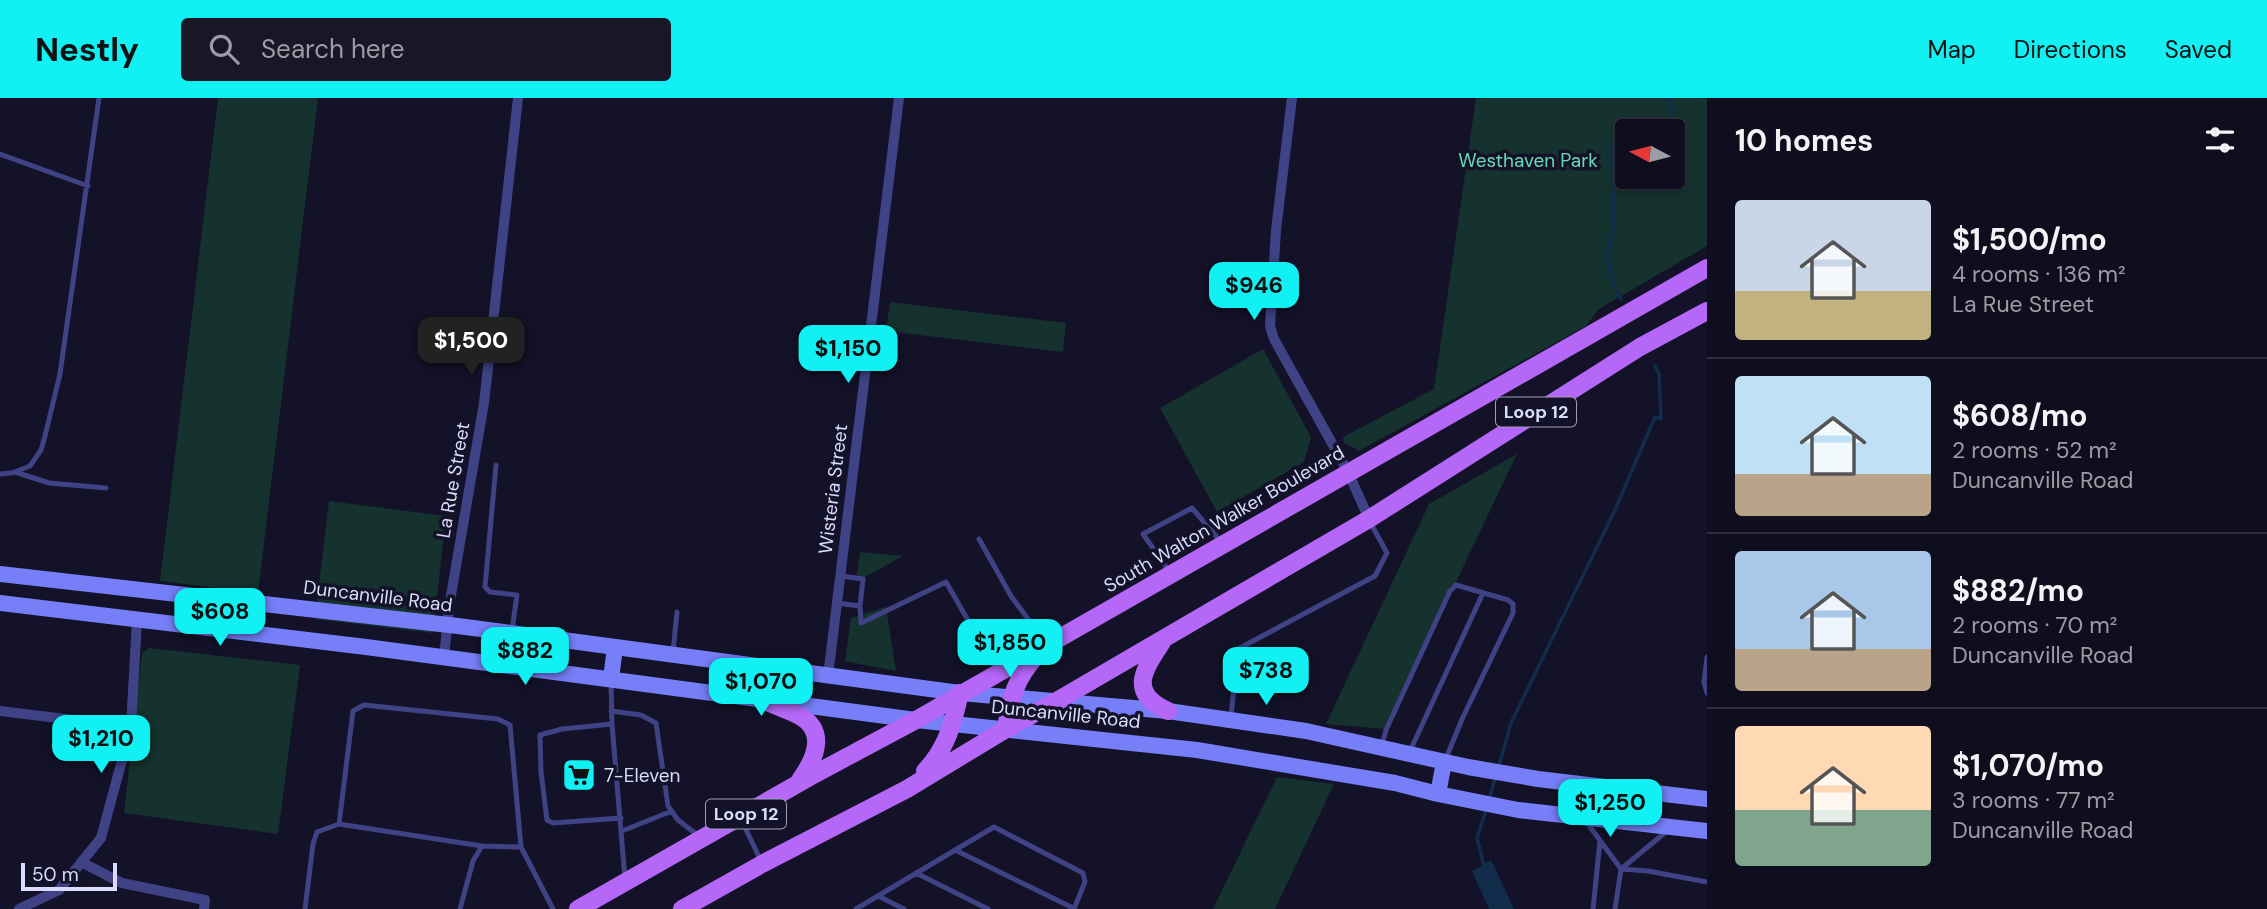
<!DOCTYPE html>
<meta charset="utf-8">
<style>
body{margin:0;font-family:"DM Sans",sans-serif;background:#171727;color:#f1f3f6;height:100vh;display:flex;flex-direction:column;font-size:26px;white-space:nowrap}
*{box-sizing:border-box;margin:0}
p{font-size:23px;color:#9b9ca4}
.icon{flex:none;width:38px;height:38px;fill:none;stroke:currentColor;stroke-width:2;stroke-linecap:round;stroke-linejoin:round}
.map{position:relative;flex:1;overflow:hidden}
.sheet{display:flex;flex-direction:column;background:#0e0e1e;width:560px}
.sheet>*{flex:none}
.needle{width:46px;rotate:277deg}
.fabs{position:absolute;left:1615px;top:21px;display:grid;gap:14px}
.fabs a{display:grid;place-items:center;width:70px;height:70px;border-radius:7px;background:#0e0e1e;box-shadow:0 4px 10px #0003,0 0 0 2px #2e2e3c;font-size:35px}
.scale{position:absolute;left:21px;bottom:18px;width:96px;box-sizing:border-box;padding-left:7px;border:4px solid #dbdbfd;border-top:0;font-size:19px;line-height:24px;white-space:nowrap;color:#dbdbfd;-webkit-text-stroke:5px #131228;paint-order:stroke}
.price{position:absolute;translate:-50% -60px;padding:0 16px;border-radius:14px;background:#11f0f3;color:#111;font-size:23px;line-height:46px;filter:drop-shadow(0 2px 4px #0008)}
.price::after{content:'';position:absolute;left:50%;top:42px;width:21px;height:16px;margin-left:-10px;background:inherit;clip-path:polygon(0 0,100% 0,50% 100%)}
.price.current{background:#222;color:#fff}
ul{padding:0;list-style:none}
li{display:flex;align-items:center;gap:21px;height:175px;padding:0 28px}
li+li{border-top:2px solid #2e2e3c}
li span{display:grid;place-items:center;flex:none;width:196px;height:140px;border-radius:7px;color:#555}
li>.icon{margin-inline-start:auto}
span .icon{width:84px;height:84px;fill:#fffc;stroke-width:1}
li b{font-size:30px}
h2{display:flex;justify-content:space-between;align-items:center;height:84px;padding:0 28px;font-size:30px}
header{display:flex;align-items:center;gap:42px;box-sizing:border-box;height:98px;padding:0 35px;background:#11f0f3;color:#111}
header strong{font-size:33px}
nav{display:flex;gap:38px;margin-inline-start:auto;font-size:24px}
.search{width:490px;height:63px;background:#171727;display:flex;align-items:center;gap:18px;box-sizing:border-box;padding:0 24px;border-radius:7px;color:#9b9ca4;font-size:26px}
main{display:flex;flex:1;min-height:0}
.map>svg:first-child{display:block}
.green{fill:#15322e;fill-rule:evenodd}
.water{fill:#122d4c}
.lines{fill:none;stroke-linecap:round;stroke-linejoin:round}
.stream{stroke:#122d4c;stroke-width:3.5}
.service{stroke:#3f4385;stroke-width:5}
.minor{stroke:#3f4385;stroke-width:10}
.secondary{stroke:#777ff8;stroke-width:16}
.primary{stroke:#b567f7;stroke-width:18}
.labels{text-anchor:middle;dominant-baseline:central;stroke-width:7;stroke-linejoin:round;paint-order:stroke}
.shield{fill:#131228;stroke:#9f9fbd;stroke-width:2}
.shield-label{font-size:18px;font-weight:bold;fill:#dbdbfd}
.park-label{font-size:19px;fill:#69dbb4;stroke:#131228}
.street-label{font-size:19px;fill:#dbdbfd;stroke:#131228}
.poi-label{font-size:19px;fill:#dbdbfd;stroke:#131228;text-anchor:start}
</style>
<header>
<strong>Nestly</strong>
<div class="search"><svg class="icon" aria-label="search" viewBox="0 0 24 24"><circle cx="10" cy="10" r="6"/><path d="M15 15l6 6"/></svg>Search here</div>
<nav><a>Map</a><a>Directions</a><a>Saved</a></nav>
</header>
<main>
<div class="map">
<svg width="1707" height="811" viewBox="0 0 1707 811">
<rect width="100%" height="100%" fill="#131228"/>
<path class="green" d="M218 0H318L258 495 160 483Z
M1476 0H1707V148L1599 211 1586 228 1359 353 1344 345 1343 339 1434 291ZM1628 33H1673V79H1628Z
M890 204 1066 225 1063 254 886 233Z
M1263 251 1311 339 1304 364 1217 414 1160 310Z
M1517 356 1386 631 1326 626 1429 406Z
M329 403 446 418 433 535 315 521Z
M860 454 903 458 856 484Z
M886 509 896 573 845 563 851 520Z
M149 550 300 567 278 736 124 715 142 555Z
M1277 679 1334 686 1275 811H1213Z"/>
<path class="water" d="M1491 762 1514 811H1489L1472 773Z"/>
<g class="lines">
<path class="stream" d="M1667 33C1677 22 1672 13 1668 0
M1621 201 1613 185 1607 161 1613 129 1614 86 1610 54 1613 45 1621 41 1628 42
M1498 671 1511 625 1615 412 1655 319 1661 321 1659 276 1655 268
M1489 701 1496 678
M1484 768 1477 740 1486 712"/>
<path class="service" d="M0 56 88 88
M496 367 485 489 490 494 517 497 512 532
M15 374 49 385 106 390
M0 376 12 375 30 368 41 352 45 338 60 276 99 0
M979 441 1011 498 1045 544
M1169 473 1143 436 1192 410 1222 445
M841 478 863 481 860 508
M837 505 860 508 861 525 946 484 996 571
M673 554 677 514
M1707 559 1704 584 1707 595
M611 585 612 626 625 781
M611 613 641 617 656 625 668 708 678 722 700 739
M1231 618 1238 551 1375 478 1387 455 1370 424
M612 626 562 631 540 637 541 674 547 722 553 725 621 720
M1382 647 1386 632 1450 493 1456 487 1508 502 1513 506V515L1463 619 1446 660
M1410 653 1483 495
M741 721 761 763
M1585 722 1621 771 1667 733
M339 726 482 748
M622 733 672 713
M955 752 1073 810
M916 775 988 811
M878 798 904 811
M305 811 313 746 317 734 339 726 353 613 364 607 498 621 510 627 521 749 553 811
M460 811 473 763 482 748 521 749
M856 811 994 729 1083 775 1085 784 1074 811
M1593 811 1600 743
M1615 811 1621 771 1648 773 1707 784"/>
<path class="minor" d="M1292 0 1276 132 1270 228 1274 241 1348 374 1369 421
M444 560 449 509 484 305 518 0
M828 578 899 0
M0 613 131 629
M81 764 122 785 205 802 204 811
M19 811 59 792 101 740 131 629 137 522"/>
<path class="secondary" d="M0 476 458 528 960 595 1168 613 1306 633 1468 669 1538 681 1707 701
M0 505 366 549 916 622 1197 652 1395 685 1438 696 1518 712 1707 733
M611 581 615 549
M1438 696 1444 664"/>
<path class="primary" d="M1162 544C1143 573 1128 595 1168 613
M763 602C775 608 789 612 800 618 828 634 814 663 800 682
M1006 631C1011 598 1015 581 1038 556
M925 673C947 650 953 625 960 595
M578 811 815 676 916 622 1707 170
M682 811 762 766 907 691 1006 631 1055 604 1369 421 1640 249 1707 213"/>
</g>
<defs>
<symbol id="supermarket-square" viewBox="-11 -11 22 22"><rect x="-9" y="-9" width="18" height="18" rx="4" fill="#11f0f3" stroke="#131228"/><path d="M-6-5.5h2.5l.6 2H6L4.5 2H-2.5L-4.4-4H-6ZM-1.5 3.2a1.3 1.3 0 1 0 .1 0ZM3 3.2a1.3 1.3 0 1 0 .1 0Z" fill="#111"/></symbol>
</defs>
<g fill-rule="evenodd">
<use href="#supermarket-square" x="560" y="658" width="38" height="38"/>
</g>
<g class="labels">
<g class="shield">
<rect x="1496" y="299.5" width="80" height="29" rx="5"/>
<rect x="706" y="701.5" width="80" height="29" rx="5"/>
</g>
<g class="shield-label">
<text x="1536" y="314">Loop 12</text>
<text x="746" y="716">Loop 12</text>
</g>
<g class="park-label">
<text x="1528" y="62">Westhaven Park</text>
</g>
<g class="street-label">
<text transform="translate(453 382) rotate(-80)">La Rue Street</text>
<text transform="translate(833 391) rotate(-83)">Wisteria Street</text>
<text transform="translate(1224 421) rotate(-30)">South Walton Walker Boulevard</text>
<text transform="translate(378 498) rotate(7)">Duncanville Road</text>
<text transform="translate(1066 616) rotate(6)">Duncanville Road</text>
</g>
<g class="poi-label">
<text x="604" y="677">7-Eleven</text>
</g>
</g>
</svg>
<div class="fabs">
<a><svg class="needle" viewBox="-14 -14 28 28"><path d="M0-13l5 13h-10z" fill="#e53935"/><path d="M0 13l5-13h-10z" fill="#9b9ca4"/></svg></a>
</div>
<div class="scale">50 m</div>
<b class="price" style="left:1254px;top:224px">$946</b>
<b class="price current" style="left:471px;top:279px">$1,500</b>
<b class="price" style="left:848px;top:287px">$1,150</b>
<b class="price" style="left:220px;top:550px">$608</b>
<b class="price" style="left:1010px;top:581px">$1,850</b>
<b class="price" style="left:525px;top:589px">$882</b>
<b class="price" style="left:1266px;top:609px">$738</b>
<b class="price" style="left:761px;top:620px">$1,070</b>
<b class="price" style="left:101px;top:677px">$1,210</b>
<b class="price" style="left:1610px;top:741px">$1,250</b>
</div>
<section class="sheet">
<h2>10 homes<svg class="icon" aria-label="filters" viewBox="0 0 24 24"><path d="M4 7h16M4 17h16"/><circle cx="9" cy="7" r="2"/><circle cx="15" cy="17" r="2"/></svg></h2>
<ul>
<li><span style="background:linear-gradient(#c9d6e8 65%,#c2b280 0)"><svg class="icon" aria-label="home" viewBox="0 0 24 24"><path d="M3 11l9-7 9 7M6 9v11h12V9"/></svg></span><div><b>$1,500/mo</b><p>4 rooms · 136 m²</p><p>La Rue Street</p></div></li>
<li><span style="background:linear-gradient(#bfe0f5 70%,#b9a48a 0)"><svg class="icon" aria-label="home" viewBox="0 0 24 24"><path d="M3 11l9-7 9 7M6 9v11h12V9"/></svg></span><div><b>$608/mo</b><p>2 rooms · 52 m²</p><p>Duncanville Road</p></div></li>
<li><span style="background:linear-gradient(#a9c7e8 70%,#b9a48a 0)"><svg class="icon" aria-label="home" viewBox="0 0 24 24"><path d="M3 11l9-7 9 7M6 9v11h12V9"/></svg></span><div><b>$882/mo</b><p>2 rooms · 70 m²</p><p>Duncanville Road</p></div></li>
<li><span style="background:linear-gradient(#ffd9b3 60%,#7fa58c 0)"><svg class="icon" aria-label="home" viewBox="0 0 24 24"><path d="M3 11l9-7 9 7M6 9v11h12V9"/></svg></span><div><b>$1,070/mo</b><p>3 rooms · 77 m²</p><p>Duncanville Road</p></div></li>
</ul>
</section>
</main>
